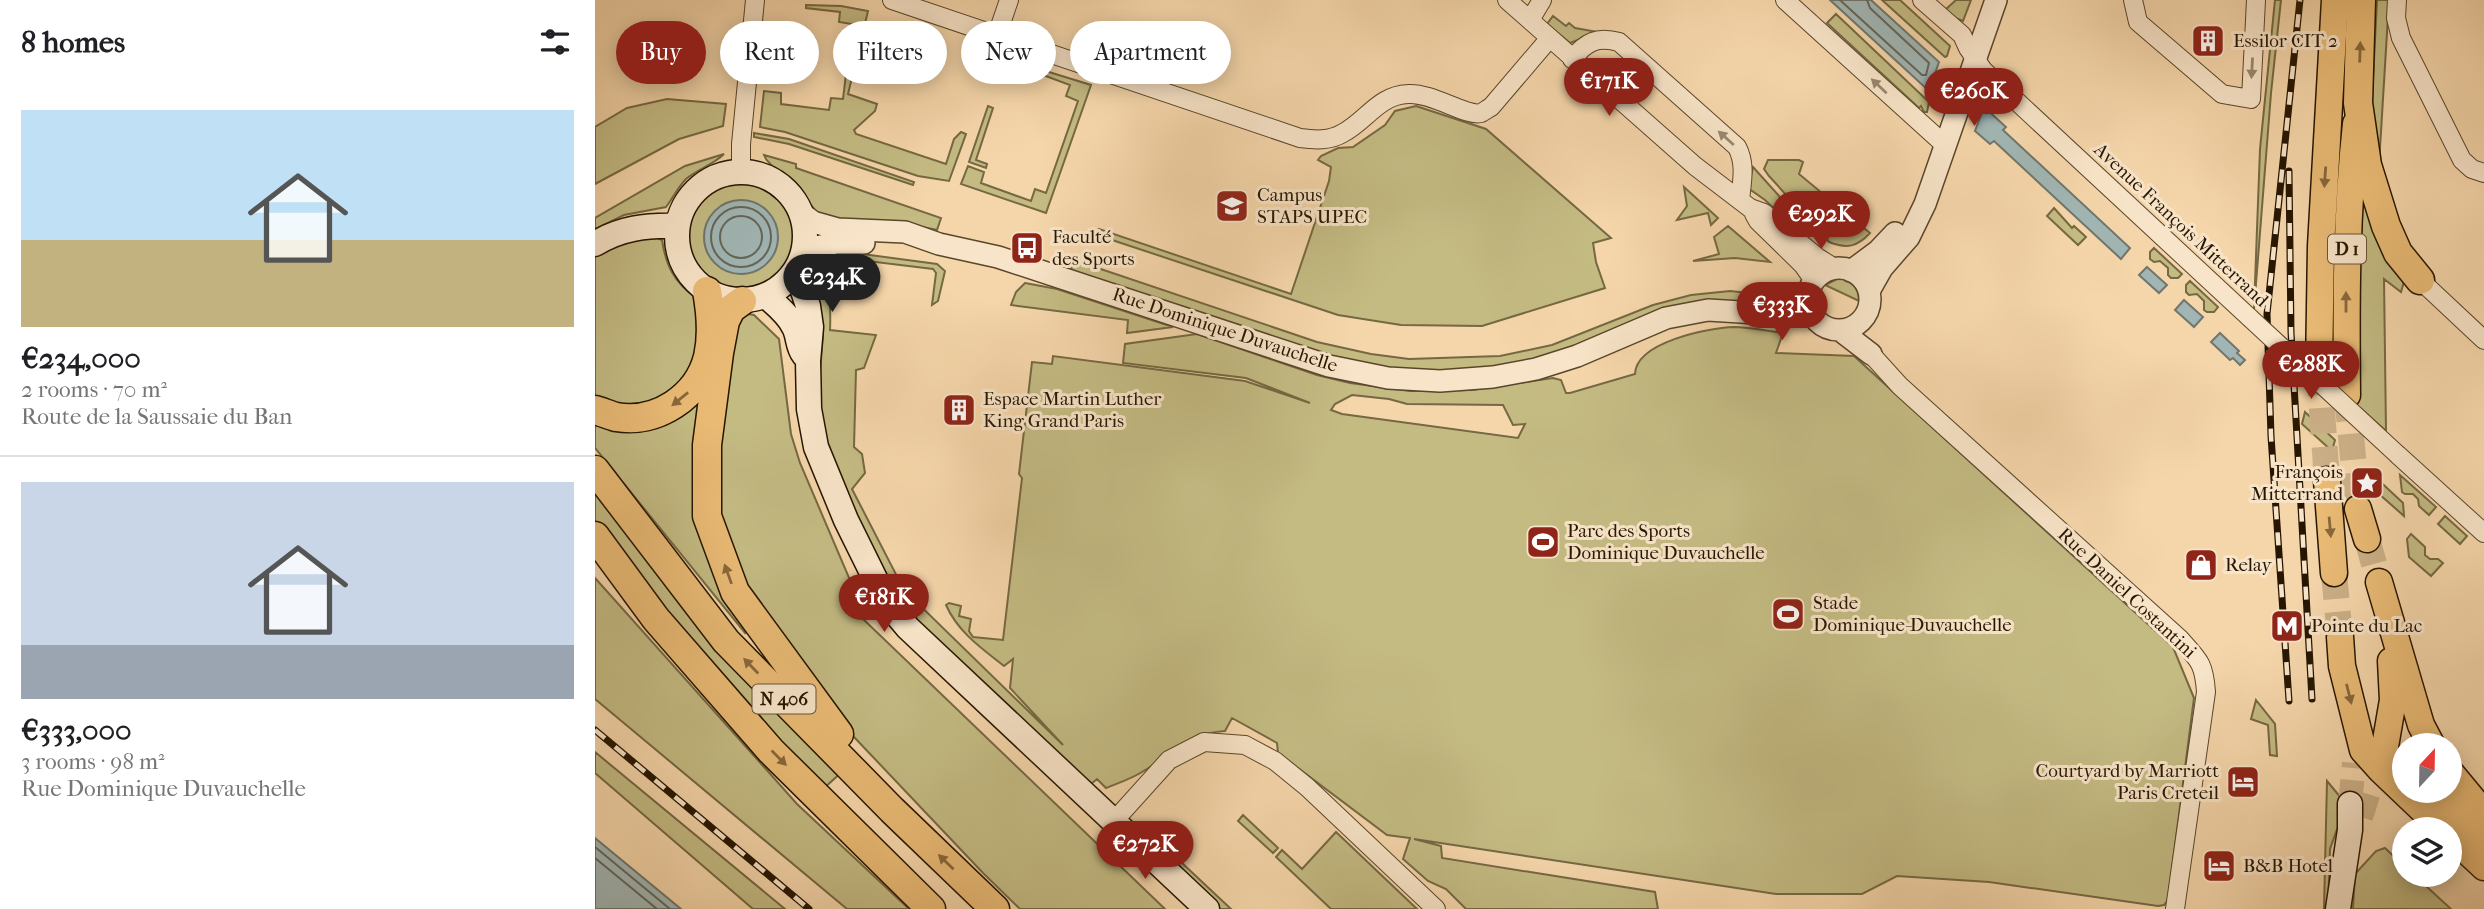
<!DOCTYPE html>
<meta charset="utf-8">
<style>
body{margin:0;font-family:"IM FELL French Canon",serif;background:#f6f6f6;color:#202124;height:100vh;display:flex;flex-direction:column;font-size:26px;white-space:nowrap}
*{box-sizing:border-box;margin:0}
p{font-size:23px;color:#757577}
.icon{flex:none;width:38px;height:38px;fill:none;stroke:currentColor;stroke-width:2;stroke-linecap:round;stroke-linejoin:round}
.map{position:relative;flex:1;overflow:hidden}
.panel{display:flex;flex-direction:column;background:#fff;width:595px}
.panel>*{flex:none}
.guide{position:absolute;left:21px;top:21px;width:665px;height:63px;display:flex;gap:14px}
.needle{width:46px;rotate:22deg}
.buttons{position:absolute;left:1797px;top:733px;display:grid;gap:14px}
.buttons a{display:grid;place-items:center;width:70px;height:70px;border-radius:50%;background:#fff;box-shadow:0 4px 18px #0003;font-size:35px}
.price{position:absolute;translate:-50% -60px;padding:0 16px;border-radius:24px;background:#8f2418;color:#fff;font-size:23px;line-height:46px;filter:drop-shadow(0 2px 4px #0008)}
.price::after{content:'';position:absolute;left:50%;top:42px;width:21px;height:16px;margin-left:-10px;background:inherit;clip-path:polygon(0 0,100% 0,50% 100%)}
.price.on{background:#222;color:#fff}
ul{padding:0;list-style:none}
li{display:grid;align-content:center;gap:14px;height:371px;padding:0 21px}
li+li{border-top:2px solid #e0e0e0}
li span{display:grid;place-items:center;height:217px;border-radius:0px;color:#555}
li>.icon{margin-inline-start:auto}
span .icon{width:126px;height:126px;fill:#fffc;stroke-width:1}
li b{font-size:30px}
h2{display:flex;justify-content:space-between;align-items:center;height:84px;padding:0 21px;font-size:30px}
.pill{padding:0 24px;border-radius:32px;background:#fff;box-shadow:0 4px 18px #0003;font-size:24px;line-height:63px}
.pill.on{background:#8f2418;color:#fff}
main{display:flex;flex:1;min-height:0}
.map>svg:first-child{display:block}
.green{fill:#c4bb83;stroke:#756842;stroke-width:2;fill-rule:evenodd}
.water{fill:#a1b6b4;stroke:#70766c;stroke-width:2}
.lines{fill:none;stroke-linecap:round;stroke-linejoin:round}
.shore{stroke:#64665a;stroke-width:2}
.secondary-tunnel{stroke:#ccb088;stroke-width:24;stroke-dasharray:24 12;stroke-linecap:butt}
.primary-tunnel{stroke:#ccb088;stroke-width:26;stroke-dasharray:26 13;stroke-linecap:butt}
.minor-casing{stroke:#5a462b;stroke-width:20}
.tertiary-casing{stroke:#5a462b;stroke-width:24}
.secondary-casing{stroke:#261601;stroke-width:27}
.primary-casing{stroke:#261601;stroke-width:29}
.trunk-casing{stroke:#261601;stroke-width:31}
.minor{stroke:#f8e4c8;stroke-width:18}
.tertiary{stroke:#f8e4c8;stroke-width:21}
.secondary{stroke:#f8e4c8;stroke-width:24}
.primary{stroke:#eabb75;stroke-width:26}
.trunk{stroke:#eabb75;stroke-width:28}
.rail-casing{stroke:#261601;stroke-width:7}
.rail{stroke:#f8e4c8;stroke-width:4.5;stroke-dasharray:13;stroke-linecap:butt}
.minor-bridge-casing{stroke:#5a462b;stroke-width:20;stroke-linecap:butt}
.minor-bridge{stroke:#f8e4c8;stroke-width:18}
.oneway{fill:#88683b}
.oneway2{fill:#9a876e}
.labels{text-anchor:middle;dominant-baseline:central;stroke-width:6;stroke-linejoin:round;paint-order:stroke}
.shield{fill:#f8e4c8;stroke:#65543d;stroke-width:2}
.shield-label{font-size:18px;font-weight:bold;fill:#261601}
.poi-label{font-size:19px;fill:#261601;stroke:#f8e4c8;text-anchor:start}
.street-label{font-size:19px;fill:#261601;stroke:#f8e4c8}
</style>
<main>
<section class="panel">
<h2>8 homes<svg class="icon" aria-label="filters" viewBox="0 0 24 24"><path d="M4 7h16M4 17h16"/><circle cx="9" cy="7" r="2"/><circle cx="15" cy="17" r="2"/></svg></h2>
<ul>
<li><span style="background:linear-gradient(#bfe0f5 60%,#c2b280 0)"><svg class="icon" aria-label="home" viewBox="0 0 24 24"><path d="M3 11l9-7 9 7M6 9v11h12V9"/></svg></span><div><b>€234,000</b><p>2 rooms · 70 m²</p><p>Route de la Saussaie du Ban</p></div></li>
<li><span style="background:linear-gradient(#c9d6e8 75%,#9aa5b1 0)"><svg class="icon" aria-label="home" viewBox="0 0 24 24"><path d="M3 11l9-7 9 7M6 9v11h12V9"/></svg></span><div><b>€333,000</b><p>3 rooms · 98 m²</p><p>Rue Dominique Duvauchelle</p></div></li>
</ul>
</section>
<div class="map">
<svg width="1889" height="909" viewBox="0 0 1889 909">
<rect width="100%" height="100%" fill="#f5d6aa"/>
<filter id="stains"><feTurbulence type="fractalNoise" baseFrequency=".00286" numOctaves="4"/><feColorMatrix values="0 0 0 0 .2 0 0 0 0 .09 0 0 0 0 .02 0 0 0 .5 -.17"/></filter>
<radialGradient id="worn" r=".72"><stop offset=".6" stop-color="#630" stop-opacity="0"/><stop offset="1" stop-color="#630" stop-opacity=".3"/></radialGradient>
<path class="green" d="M1287 0H1305L1355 46 1352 56 1350 57Z
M1361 0H1376L1368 21 1358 17 1350 10Z
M1680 0H1686L1676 93 1659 309 1665 149Z
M1782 0H1794L1783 181 1775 142Z
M211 5 246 6 273 11 253 94 282 104 280 111 259 130 261 134 351 164 359 139 366 132 371 134 354 181 323 176 190 132 165 127 169 91 186 93V104L234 110 236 98 248 99 257 24 244 22 245 12 211 8Z
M1241 14 1334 102 1332 112H1329L1326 106 1324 108 1232 23Z
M958 16 971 26 974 23 980 28 1003 32 975 43 952 24Z
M441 68 496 85 451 213 366 184 373 166 389 172 386 183 436 201 440 189 451 193 483 101 471 96 475 85 440 72Z
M72 99 131 104 128 126 84 139 0 184V127L32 108Z
M393 106 398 108 381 160 392 164 391 168 374 162Z
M821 106 891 129 1016 238 998 243 1001 262 1010 288 887 326 806 325 743 315 502 235 504 229 696 294 734 181 736 167 723 160 726 156 743 148 758 147 790 125 800 111Z
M159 133 194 139 319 182 318 185 194 144 159 137Z
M129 154C118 165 103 169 91 179 83 187 78 198 71 207L29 215 0 229V218L90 166Z
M169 155 201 164V168L346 218 342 230C331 228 320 225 309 224 288 221 245 226 228 217 218 212 207 190 197 180 188 171 173 167 169 155Z
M1173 160H1204L1208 162 1204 174 1275 233C1262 247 1252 249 1234 242L1174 176 1169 169Z
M1158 167 1210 225 1204 232 1170 200 1153 188Z
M90 236a56 56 0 1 1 112 0a56 56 0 1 1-112 0Z
M1767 184 1812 271 1806 292 1789 279 1791 431 1761 404Z
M1089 187 1123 218 1116 225 1113 213 1082 220 1092 206Z
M1459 208 1477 228 1479 226 1491 237 1483 245 1452 216Z
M1133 226 1175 262 1140 258 1098 261 1124 254 1119 237Z
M52 234 67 240C71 266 79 282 101 298L108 336 87 387 43 408 0 399V255Z
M1559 248 1587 274 1583 278H1576L1573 275V268L1565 261 1559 262 1555 259V252Z
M245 251 342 264 350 271 343 301 337 305 341 273 338 269 248 258 247 270 235 279C234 297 236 313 235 330L281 335 269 368 261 370 259 447 267 454 270 473 257 489 309 590 468 745 415 688 418 659 409 666C386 648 363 632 351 605L354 603 366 606 364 616 376 619 374 631 378 637 408 640 427 478 424 474 437 362 457 364 458 356 650 381 715 403 651 378 528 363 530 344 602 334 722 375 755 383 815 391 877 390 958 378 966 380 971 393H975L1040 374C1041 342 1113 328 1139 327 1155 327 1172 331 1188 333L1181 353 1259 356 1578 647 1599 698 1573 900 1569 905 1563 906 1394 882 1302 876 1267 894H1181L819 839 846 846 847 858 1060 892 1063 909H871L851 889 833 881 808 859 815 838 792 835 683 753 682 743 637 718 630 731C593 733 577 755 547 772 536 779 523 783 511 788L502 779 496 784 329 631 299 594 245 480 230 444 223 397 228 335 217 283 223 259ZM757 395 794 399 812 404 908 405 918 425 930 424 923 438 747 414 736 410 740 404Z
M479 260 722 342 776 354 814 359 905 356 957 345 1058 305 1096 295 1135 291 1181 296 1182 291 1188 293 1189 305 1133 302 927 365 831 374 751 363 476 271Z
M1244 278C1256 281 1264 287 1264 301L1230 285Z
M1595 281 1623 307 1619 312H1612L1609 310V301L1602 294 1594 295 1591 292V285Z
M430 283 462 289 578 327 532 333 533 320 416 305 421 292Z
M147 313 159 315 184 339 196 434 205 463 258 587 267 618 570 909H425L388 873 259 737 160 605 132 552 124 506V466L136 321Z
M112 381 104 462 154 625 150 633 0 448V419L8 422Z
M1710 412 1740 440 1737 451 1707 424Z
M1777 474 1808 503 1809 516 1775 486Z
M1805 475 1841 507 1834 515 1824 506 1823 499 1818 494H1810L1807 492Z
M0 483 247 772 229 788 143 696 81 623 0 523Z
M1850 516 1872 536 1865 544 1843 524Z
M1816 534 1830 547V555L1835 559H1843L1848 563 1836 576 1814 557 1812 539Z
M0 578 202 804 314 909H252L0 699Z
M1661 700 1680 724 1682 756 1675 755 1673 725 1656 719Z
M0 752 190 909H158L0 773Z
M1732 781 1751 804 1735 849 1733 909H1729Z
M648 815 683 848 678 853 643 821Z
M741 832 822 909H736L681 857 687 850 707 869Z
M571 848 636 909H623L567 852Z
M1790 848 1809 866 1810 875H1819L1856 909H1758L1760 874 1781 851Z"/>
<path class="water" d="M1235 0H1276L1344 62 1334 91Z
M1389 107 1411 127 1408 130 1535 248 1526 259 1399 141 1395 144 1380 131Z
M109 237a37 37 0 1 1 74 0a37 37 0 1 1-74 0Z
M1552 267 1572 285 1564 293 1544 275Z
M1589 300 1608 317 1599 327 1580 310Z
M1625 333 1644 351 1642 353 1650 360 1645 365 1638 358 1635 360 1616 342Z
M0 838 86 909H0Z"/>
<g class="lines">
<path class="shore" d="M1245 0 1327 75H1331L1334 63 1275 8 1272 0
M116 237a30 30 0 1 1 60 0a30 30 0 1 1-60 0Z
M125 237a21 21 0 1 1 42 0a21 21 0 1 1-42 0Z
M0 847 75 909
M0 858 62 909"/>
<path class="secondary-tunnel" d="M1755 804 1759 763
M1766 817 1777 783"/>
<path class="primary-tunnel" d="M1724 369 1732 480
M1752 395 1763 509
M1772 539 1784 582
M1739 573 1745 637"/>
<defs>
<path id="minor" d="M297 0 705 138C720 140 735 141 748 133 771 121 784 95 813 94 836 92 872 117 886 113 890 111 892 109 896 107L954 39
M912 0 1100 166 1155 208 1169 213 1222 257 1241 269
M1190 0 1350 145
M1327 0 1367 35 1373 48 1388 70 1655 318
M1538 0 1543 22 1627 94 1656 99 1661 0
M1802 0 1801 18 1806 38 1867 160 1877 169 1889 173
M935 20 947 0
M402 35 414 0
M977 59C991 42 1002 36 1024 42L1142 147C1151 164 1147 181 1145 200
M146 172V144L160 0
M1159 214 1163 221 1208 265 1219 281
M1825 280 1889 340
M1276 354 1305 386 1585 639C1604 660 1609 663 1611 692L1580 909
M1803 455 1889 533
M519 821 574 760 609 742 650 745 680 761 712 787 841 909"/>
<path id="tertiary" d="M206 213 218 222 243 229 310 232 344 244 403 257 734 366 793 378 845 381 898 377 941 369 982 356 1071 318 1113 310 1162 313 1193 309 1214 296
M209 249 242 243H269
M1213 299a31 31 0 1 1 62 0a31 31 0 1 1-62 0Z
M1256 271 1283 251 1300 233
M1274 291 1287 268 1314 237 1330 204 1401 0
M1246 331 1276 354"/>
<path id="secondary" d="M82 236a64 64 0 1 1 128 0a64 64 0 1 1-128 0Z
M0 244C25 228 52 225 82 226
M201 270 213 306 216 327 213 361 214 409 221 447 251 520 292 603 313 628 612 909
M171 296C181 305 193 314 199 327 204 336 202 346 209 355
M1743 909 1755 830V804"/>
<path id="primary" d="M1724 369 1726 246 1740 0
M1752 395C1751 304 1751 214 1761 124
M1732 480 1739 573
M1763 509 1772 539
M1784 582 1826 725 1837 746
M1745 637 1747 666 1768 750 1786 770 1849 830
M1786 770 1798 700 1796 661
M1855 772 1889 813
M1836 791 1889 845
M1859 839 1889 867"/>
<path id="trunk" d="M1766 0 1763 103 1772 165 1791 226 1803 253 1825 280
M147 301 136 309 130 321 124 353 112 445V516L140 592 244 734
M0 410C7 412 14 415 21 417 62 424 103 397 113 357 118 335 116 313 112 291
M0 470 131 641 297 810 400 909
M0 536 61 619 176 751 336 909"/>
</defs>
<use href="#minor" class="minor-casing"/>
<use href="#tertiary" class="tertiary-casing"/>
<use href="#secondary" class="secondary-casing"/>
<use href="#primary" class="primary-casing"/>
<use href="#trunk" class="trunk-casing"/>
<use href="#minor" class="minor"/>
<use href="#tertiary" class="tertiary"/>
<use href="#secondary" class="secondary"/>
<use href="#primary" class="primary"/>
<use href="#trunk" class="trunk"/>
<defs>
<path id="rail" d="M1694 171 1696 332 1717 699
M1694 701 1676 436 1672 314 1705 0
M0 730 214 909"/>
</defs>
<use href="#rail" class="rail-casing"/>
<use href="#rail" class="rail"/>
<defs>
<path id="minor-bridge" d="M1655 318 1803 455"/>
</defs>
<use href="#minor-bridge" class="minor-bridge-casing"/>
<use href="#minor-bridge" class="minor-bridge"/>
</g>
<defs><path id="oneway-solid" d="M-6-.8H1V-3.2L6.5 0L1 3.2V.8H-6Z" transform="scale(1.75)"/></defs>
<g class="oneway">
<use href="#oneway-solid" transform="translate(1765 52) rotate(-88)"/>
<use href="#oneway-solid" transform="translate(1730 177) rotate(94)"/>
<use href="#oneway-solid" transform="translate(1751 302) rotate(-90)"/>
<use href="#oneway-solid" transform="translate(85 399) rotate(141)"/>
<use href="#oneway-solid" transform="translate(1735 527) rotate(85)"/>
<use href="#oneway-solid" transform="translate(133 574) rotate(-110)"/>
<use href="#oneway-solid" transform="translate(156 666) rotate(-134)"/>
<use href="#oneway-solid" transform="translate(1754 694) rotate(76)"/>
<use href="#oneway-solid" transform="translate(184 758) rotate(45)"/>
<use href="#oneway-solid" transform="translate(351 862) rotate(-136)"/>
</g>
<g class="oneway2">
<use href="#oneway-solid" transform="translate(1657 68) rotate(93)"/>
<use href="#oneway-solid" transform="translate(1284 86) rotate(-137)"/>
<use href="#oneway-solid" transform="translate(1131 138) rotate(-138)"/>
</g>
<defs>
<symbol id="building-square" viewBox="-11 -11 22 22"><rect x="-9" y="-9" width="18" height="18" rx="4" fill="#8f2418" stroke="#f8e4c8"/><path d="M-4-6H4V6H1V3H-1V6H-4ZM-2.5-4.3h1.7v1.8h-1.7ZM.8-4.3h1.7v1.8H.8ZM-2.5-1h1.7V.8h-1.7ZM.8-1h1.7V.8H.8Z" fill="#fff"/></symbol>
<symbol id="university-square" viewBox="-11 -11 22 22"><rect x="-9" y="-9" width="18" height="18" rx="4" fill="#8f2418" stroke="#f8e4c8"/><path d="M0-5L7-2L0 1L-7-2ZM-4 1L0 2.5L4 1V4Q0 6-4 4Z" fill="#fff"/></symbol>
<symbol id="bus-square" viewBox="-11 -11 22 22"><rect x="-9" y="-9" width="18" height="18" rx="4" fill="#8f2418" stroke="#f8e4c8"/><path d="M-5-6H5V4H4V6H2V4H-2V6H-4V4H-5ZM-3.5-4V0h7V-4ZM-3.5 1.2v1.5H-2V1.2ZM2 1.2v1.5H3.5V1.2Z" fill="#fff"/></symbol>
<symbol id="sight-square" viewBox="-11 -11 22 22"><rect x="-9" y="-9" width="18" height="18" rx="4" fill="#8f2418" stroke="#f8e4c8"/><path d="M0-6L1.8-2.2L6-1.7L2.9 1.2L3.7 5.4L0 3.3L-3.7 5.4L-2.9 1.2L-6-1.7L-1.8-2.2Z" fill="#fff"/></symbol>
<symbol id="stadium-square" viewBox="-11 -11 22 22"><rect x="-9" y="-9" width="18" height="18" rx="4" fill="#8f2418" stroke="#f8e4c8"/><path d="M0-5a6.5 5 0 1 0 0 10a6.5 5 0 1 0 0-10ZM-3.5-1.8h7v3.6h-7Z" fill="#fff"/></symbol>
<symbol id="shop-square" viewBox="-11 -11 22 22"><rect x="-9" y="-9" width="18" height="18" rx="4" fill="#8f2418" stroke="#f8e4c8"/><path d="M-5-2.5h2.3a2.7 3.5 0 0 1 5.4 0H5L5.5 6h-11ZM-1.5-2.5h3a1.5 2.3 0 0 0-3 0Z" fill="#fff"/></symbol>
<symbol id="metro-square" viewBox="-11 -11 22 22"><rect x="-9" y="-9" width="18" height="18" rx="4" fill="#8f2418" stroke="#f8e4c8"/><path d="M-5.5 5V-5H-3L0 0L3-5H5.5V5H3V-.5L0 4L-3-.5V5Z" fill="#fff"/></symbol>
<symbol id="hotel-square" viewBox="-11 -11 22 22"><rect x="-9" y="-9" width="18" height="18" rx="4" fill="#8f2418" stroke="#f8e4c8"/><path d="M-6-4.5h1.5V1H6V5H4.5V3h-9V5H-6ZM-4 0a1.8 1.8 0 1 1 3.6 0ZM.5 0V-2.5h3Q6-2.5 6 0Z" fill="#fff"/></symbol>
</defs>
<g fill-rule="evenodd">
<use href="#building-square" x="1594" y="22" width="38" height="38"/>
<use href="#university-square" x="618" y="187" width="38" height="38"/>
<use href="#bus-square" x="413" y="229" width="38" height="38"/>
<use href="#building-square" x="345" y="391" width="38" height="38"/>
<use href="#sight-square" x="1753" y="464" width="38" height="38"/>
<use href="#stadium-square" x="929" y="523" width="38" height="38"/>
<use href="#shop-square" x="1587" y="546" width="38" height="38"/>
<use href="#stadium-square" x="1174" y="595" width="38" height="38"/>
<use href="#metro-square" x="1673" y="607" width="38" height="38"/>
<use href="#hotel-square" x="1629" y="763" width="38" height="38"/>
<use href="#hotel-square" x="1605" y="847" width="38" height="38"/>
</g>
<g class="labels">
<g class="shield">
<rect x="1733" y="234.5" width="38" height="29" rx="5"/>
<rect x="157.5" y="684.5" width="63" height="29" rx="5"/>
</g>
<g class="shield-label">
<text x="1752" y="249">D 1</text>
<text x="189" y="699">N 406</text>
</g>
<g class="poi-label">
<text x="1638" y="41">Essilor CIT 2</text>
<text x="662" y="195">Campus<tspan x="662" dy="22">STAPS UPEC</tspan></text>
<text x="457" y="237">Faculté<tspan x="457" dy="22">des Sports</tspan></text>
<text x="388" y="399">Espace Martin Luther<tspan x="388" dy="22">King Grand Paris</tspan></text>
<text x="1748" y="472" text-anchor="end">François<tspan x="1748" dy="22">Mitterrand</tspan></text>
<text x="972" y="531">Parc des Sports<tspan x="972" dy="22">Dominique Duvauchelle</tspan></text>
<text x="1630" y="565">Relay</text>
<text x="1218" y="603">Stade<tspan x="1218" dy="22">Dominique-Duvauchelle</tspan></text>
<text x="1716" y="626">Pointe du Lac</text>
<text x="1624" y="771" text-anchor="end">Courtyard by Marriott<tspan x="1624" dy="22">Paris Creteil</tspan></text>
<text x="1648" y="866">B&amp;B Hotel</text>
</g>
<g class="street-label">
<text transform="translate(1586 225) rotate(43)">Avenue François Mitterrand</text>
<text transform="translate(630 330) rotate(18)">Rue Dominique Duvauchelle</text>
<text transform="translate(1532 593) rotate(43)">Rue Daniel Costantini</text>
</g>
</g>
<rect width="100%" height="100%" filter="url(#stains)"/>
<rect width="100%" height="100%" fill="url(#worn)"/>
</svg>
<div class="buttons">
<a><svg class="needle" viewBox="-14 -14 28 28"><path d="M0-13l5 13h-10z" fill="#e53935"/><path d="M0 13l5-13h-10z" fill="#757577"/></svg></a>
<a><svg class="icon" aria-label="layers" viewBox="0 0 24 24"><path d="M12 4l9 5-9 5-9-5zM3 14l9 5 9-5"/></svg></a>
</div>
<b class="price" style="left:1014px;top:118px">€171K</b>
<b class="price" style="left:1379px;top:128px">€260K</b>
<b class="price" style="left:1226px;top:251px">€292K</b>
<b class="price on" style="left:237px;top:314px">€234K</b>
<b class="price" style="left:1187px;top:342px">€333K</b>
<b class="price" style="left:1716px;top:401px">€288K</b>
<b class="price" style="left:289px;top:634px">€181K</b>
<b class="price" style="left:550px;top:881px">€272K</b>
<div class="guide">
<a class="pill on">Buy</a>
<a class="pill">Rent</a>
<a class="pill">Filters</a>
<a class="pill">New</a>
<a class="pill">Apartment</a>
</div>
</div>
</main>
